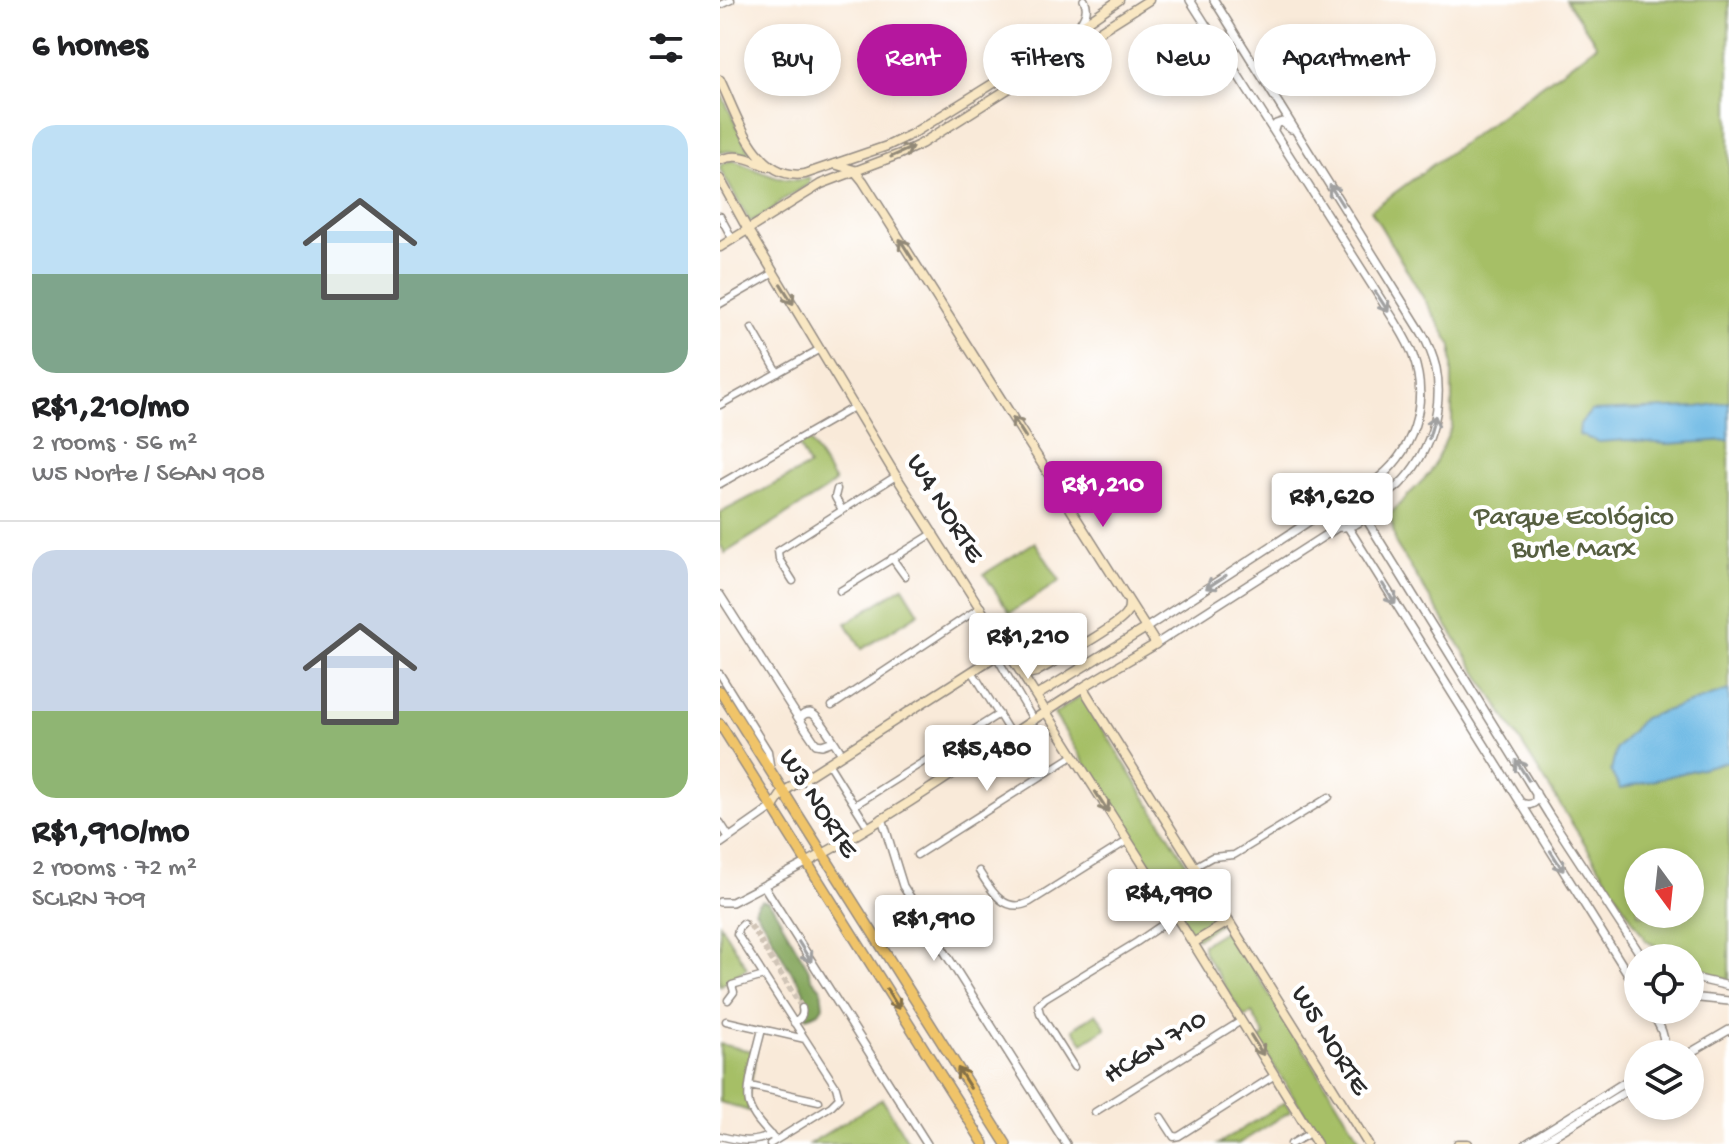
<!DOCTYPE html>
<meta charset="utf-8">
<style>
body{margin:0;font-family:"Gochi Hand",sans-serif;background:#f6f6f6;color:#202124;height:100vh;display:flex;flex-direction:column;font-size:30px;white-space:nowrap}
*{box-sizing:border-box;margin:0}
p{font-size:26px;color:#757577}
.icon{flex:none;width:44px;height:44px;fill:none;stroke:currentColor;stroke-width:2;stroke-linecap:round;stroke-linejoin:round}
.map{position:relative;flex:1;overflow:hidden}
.details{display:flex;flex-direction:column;background:#fff;width:720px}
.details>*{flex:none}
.guide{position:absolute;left:24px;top:24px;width:760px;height:72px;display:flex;gap:16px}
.needle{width:52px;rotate:165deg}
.buttons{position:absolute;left:904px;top:848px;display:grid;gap:16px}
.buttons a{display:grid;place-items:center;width:80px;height:80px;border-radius:50%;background:#fff;box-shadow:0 4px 12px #0003;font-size:40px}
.price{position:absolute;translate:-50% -68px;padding:0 18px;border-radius:8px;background:#fff;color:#222;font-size:26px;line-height:52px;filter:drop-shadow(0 2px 4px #0008)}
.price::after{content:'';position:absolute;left:50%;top:48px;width:24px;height:18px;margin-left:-12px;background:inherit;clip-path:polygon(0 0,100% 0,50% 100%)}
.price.current{background:#b5179e;color:#fff}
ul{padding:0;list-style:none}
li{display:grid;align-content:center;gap:16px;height:424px;padding:0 32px}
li+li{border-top:2px solid #e0e0e0}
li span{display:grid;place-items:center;height:248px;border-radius:24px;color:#555}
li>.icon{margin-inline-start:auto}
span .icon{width:144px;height:144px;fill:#fffc;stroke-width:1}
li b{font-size:34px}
h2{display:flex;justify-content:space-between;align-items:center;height:96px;padding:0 32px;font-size:34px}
.tag{padding:0 28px;border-radius:36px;background:#fff;box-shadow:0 4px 12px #0003;font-size:28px;line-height:72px}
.tag.current{background:#b5179e;color:#fff}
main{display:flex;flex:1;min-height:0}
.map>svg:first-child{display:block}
.green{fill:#a6bf66;stroke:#687548;stroke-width:2;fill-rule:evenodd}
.forest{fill:#84a65b;stroke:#586843;stroke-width:2}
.water{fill:#6bb8e4;stroke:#4b7288;stroke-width:2}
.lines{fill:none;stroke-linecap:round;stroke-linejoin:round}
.minor-tunnel{stroke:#d0c4b6;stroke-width:6;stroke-dasharray:6 3;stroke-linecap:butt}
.minor-casing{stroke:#928a82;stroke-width:9}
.tertiary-casing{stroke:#928a82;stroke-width:10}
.secondary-casing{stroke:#928a82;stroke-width:11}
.primary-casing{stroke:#928a82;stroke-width:12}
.minor{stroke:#fff;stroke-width:6}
.tertiary{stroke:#fff;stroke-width:7}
.secondary{stroke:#f9e7c3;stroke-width:8}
.primary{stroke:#f0c469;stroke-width:9}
.oneway{stroke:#928977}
.oneway2{stroke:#a0a0a0}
.oneway3{stroke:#847047}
.labels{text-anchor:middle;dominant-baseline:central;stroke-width:8;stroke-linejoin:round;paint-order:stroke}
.street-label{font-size:28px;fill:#2b2b2b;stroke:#fff}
.park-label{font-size:28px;fill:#565f40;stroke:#fff}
</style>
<main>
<section class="details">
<h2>6 homes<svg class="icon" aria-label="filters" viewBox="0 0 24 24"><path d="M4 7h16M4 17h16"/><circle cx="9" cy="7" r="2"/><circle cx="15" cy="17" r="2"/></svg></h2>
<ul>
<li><span style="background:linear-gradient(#bfe0f5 60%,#7fa58c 0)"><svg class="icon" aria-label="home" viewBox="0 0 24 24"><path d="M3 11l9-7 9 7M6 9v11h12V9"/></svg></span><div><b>R$1,210/mo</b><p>2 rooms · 56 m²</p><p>W5 Norte / SGAN 908</p></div></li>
<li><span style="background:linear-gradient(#c9d6e8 65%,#8fb573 0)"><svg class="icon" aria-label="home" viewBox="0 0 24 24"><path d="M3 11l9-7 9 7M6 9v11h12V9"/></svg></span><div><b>R$1,910/mo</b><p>2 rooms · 72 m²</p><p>SCLRN 709</p></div></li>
</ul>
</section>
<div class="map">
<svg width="1009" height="1144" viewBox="0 0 1009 1144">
<rect width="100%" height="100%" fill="#fff"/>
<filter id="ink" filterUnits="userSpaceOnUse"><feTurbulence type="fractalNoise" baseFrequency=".0125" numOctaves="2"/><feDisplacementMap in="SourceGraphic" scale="16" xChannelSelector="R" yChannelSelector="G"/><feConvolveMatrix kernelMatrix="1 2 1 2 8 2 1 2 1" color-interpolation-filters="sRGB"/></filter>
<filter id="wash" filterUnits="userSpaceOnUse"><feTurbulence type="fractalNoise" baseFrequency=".006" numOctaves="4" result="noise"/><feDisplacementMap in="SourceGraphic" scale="32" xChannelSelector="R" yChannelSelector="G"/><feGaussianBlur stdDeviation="1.8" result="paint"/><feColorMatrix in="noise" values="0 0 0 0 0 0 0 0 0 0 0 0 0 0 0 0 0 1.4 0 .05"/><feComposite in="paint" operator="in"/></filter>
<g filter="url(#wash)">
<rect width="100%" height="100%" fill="#f9ead9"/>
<path class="green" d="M846 0H1009V979L996 977 970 963V958H960L926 941 676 544 670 514 710 473 732 427V346L651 210 877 45ZM918 862H970V914H918Z
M0 91 31 155C21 151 11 149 0 153Z
M13 160C36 169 64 186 89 178L90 180 89 184 61 201 50 212 30 222 0 169 1 164Z
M89 440 115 482 104 491 5 553 0 544V513L89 466 79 446Z
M315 542 340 581 290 613 264 574Z
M183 587 199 613 142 649 126 623Z
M362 695 502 921 478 938 473 936 334 714Z
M0 924 27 968 0 986Z
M504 931H508L511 933 643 1144H604L538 1041 545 1036 532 1013 524 1017 483 951V944Z
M376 1013 386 1028 363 1043 353 1029Z
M0 1044 36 1052 28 1098 29 1111 0 1102Z
M162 1099 190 1144H89Z
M565 1102 571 1111 518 1144H498Z"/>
<path class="forest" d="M42 900 48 902 53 907 87 966 92 979 101 989 103 1006 99 1012 87 1017 85 1015 87 1001 81 985 67 965 47 928 35 910 38 903Z"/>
<path class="water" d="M1009 402V440L947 444 907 440 879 442 859 435 860 424 871 411 978 407Z
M1009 690V761L900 789 891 772 896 749 923 718Z"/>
</g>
<g filter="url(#ink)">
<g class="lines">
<path class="minor-tunnel" d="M23 924 29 923 82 1008"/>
<defs>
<path id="minor" d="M0 5 11 0
M0 216 13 240
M0 304 54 273
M32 328 58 373
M0 405 100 349
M0 484 134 407
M117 489 115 497 122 510
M172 558 185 576
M73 581 59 559 58 551 176 476
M120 591 214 533
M276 656 314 721
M252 671 292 736
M0 674 48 751 51 771
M112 706 261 607
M108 763 148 827
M84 778 125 842
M135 805 279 714
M197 855 353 756
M474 867 492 857 514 855 609 797
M259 871C271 890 284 915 310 902L407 841
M23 924 18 929 17 934 116 1087 119 1098 111 1106 50 1144
M8 1000 14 992 12 985 44 976
M6 1021 85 1039
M74 1023C80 1019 84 1016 82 1008
M42 1029C38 1047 25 1088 29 1104 33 1118 46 1130 55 1140
M354 1067 320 1013 318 1005 325 998 417 942 455 916
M30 1086 99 1101
M375 1112 521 1021
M441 1117 454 1137 459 1136 555 1075
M0 1136C20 1141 33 1144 51 1135
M571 1144 590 1133"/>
<path id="tertiary" d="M470 0 676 323C682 333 689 344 693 356 710 403 693 455 652 483 649 486 645 488 642 490 632 494 621 490 613 500 605 510 610 519 618 527 640 529 659 511 639 492
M494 0 702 333C708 344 713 356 716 368 724 410 709 455 679 485 670 493 658 500 649 508
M358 27C363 19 370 10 364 0
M554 130 556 124 562 122 571 129
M645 517 829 815 920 954 926 958
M628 527 918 990
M0 595 79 719
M426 628 608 509
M436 644 618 527
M113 741 102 745 96 744 79 719C83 715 84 713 90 713 99 714 116 746 122 754
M800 802C805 805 811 806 816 801V793
M162 818 183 886 346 1144
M0 823 9 837
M0 844 53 807
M44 886 207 1144
M0 902H12L88 862
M970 977 1009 986
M970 997 1009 1001
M930 1010C939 1024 948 1037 942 1054
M968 1054 1009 1030
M806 1144 918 1074
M820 1144 918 1084"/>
<path id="secondary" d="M0 80C17 115 36 182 85 174L167 146 192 134 311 60 399 0
M0 160C17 152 32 160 48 167
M0 179 28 230 176 476 473 943 597 1144
M0 247 101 184 180 154 201 144 429 0
M300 670 307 674 316 672C333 662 399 626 406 614 409 609 409 607 409 602
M363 688 648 1144
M316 696 426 628
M53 807 63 792 287 649
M88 862C184 811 271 746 362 688 386 673 411 659 436 644L143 181 134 170 114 164
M473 943 508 922
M738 1144H748"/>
<path id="primary" d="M0 691 286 1144
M0 724 264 1144"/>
</defs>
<use href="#minor" class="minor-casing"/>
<use href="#tertiary" class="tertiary-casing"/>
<use href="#secondary" class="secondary-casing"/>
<use href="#primary" class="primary-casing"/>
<use href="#minor" class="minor"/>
<use href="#tertiary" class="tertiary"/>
<use href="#secondary" class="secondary"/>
<use href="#primary" class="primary"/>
</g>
<defs><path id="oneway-shaft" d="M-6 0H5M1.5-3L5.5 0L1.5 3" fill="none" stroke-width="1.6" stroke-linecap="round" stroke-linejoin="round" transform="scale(2)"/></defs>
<g class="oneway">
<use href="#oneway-shaft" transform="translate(182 152) rotate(-24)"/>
<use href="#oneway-shaft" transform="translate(186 249) rotate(-122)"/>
<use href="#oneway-shaft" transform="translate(67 294) rotate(58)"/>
<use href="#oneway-shaft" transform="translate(299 427) rotate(-123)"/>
<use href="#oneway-shaft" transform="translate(382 802) rotate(57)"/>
<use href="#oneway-shaft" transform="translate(537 1045) rotate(58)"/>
</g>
<g class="oneway2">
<use href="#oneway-shaft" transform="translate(616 195) rotate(-122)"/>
<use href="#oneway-shaft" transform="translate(662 302) rotate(57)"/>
<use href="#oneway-shaft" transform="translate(712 427) rotate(-74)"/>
<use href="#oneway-shaft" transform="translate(496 582) rotate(147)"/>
<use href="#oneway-shaft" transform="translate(669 594) rotate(58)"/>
<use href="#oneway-shaft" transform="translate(802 770) rotate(-122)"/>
<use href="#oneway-shaft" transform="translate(837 861) rotate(57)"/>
<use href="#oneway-shaft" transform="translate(85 952) rotate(58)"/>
</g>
<g class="oneway3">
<use href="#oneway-shaft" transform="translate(173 999) rotate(58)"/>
<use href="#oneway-shaft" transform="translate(244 1078) rotate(-122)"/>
</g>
</g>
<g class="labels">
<g class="street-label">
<text transform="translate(224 509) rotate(58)">W4 NORTE</text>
<text transform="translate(97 804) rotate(57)">W3 NORTE</text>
<text transform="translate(609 1041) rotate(58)">W5 NORTE</text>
<text transform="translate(436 1048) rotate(-32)">HCGN 710</text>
</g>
<g class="park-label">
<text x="854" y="518">Parque Ecológico<tspan x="854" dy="32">Burle Marx</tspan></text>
</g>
</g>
</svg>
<div class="buttons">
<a><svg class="needle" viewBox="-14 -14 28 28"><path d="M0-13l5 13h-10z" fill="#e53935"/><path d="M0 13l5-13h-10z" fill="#757577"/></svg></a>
<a><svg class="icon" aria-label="locate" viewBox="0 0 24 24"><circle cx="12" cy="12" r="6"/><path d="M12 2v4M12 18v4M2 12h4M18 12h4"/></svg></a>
<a><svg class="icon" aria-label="layers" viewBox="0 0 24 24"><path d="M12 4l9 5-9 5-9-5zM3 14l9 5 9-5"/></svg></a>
</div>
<b class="price current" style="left:383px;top:529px">R$1,210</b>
<b class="price" style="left:612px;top:541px">R$1,620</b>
<b class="price" style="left:308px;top:681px">R$1,210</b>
<b class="price" style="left:267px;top:793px">R$5,480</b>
<b class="price" style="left:449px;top:937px">R$4,990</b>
<b class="price" style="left:214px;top:963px">R$1,910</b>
<div class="guide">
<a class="tag">Buy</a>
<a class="tag current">Rent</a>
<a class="tag">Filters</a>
<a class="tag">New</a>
<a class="tag">Apartment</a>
</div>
</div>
</main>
